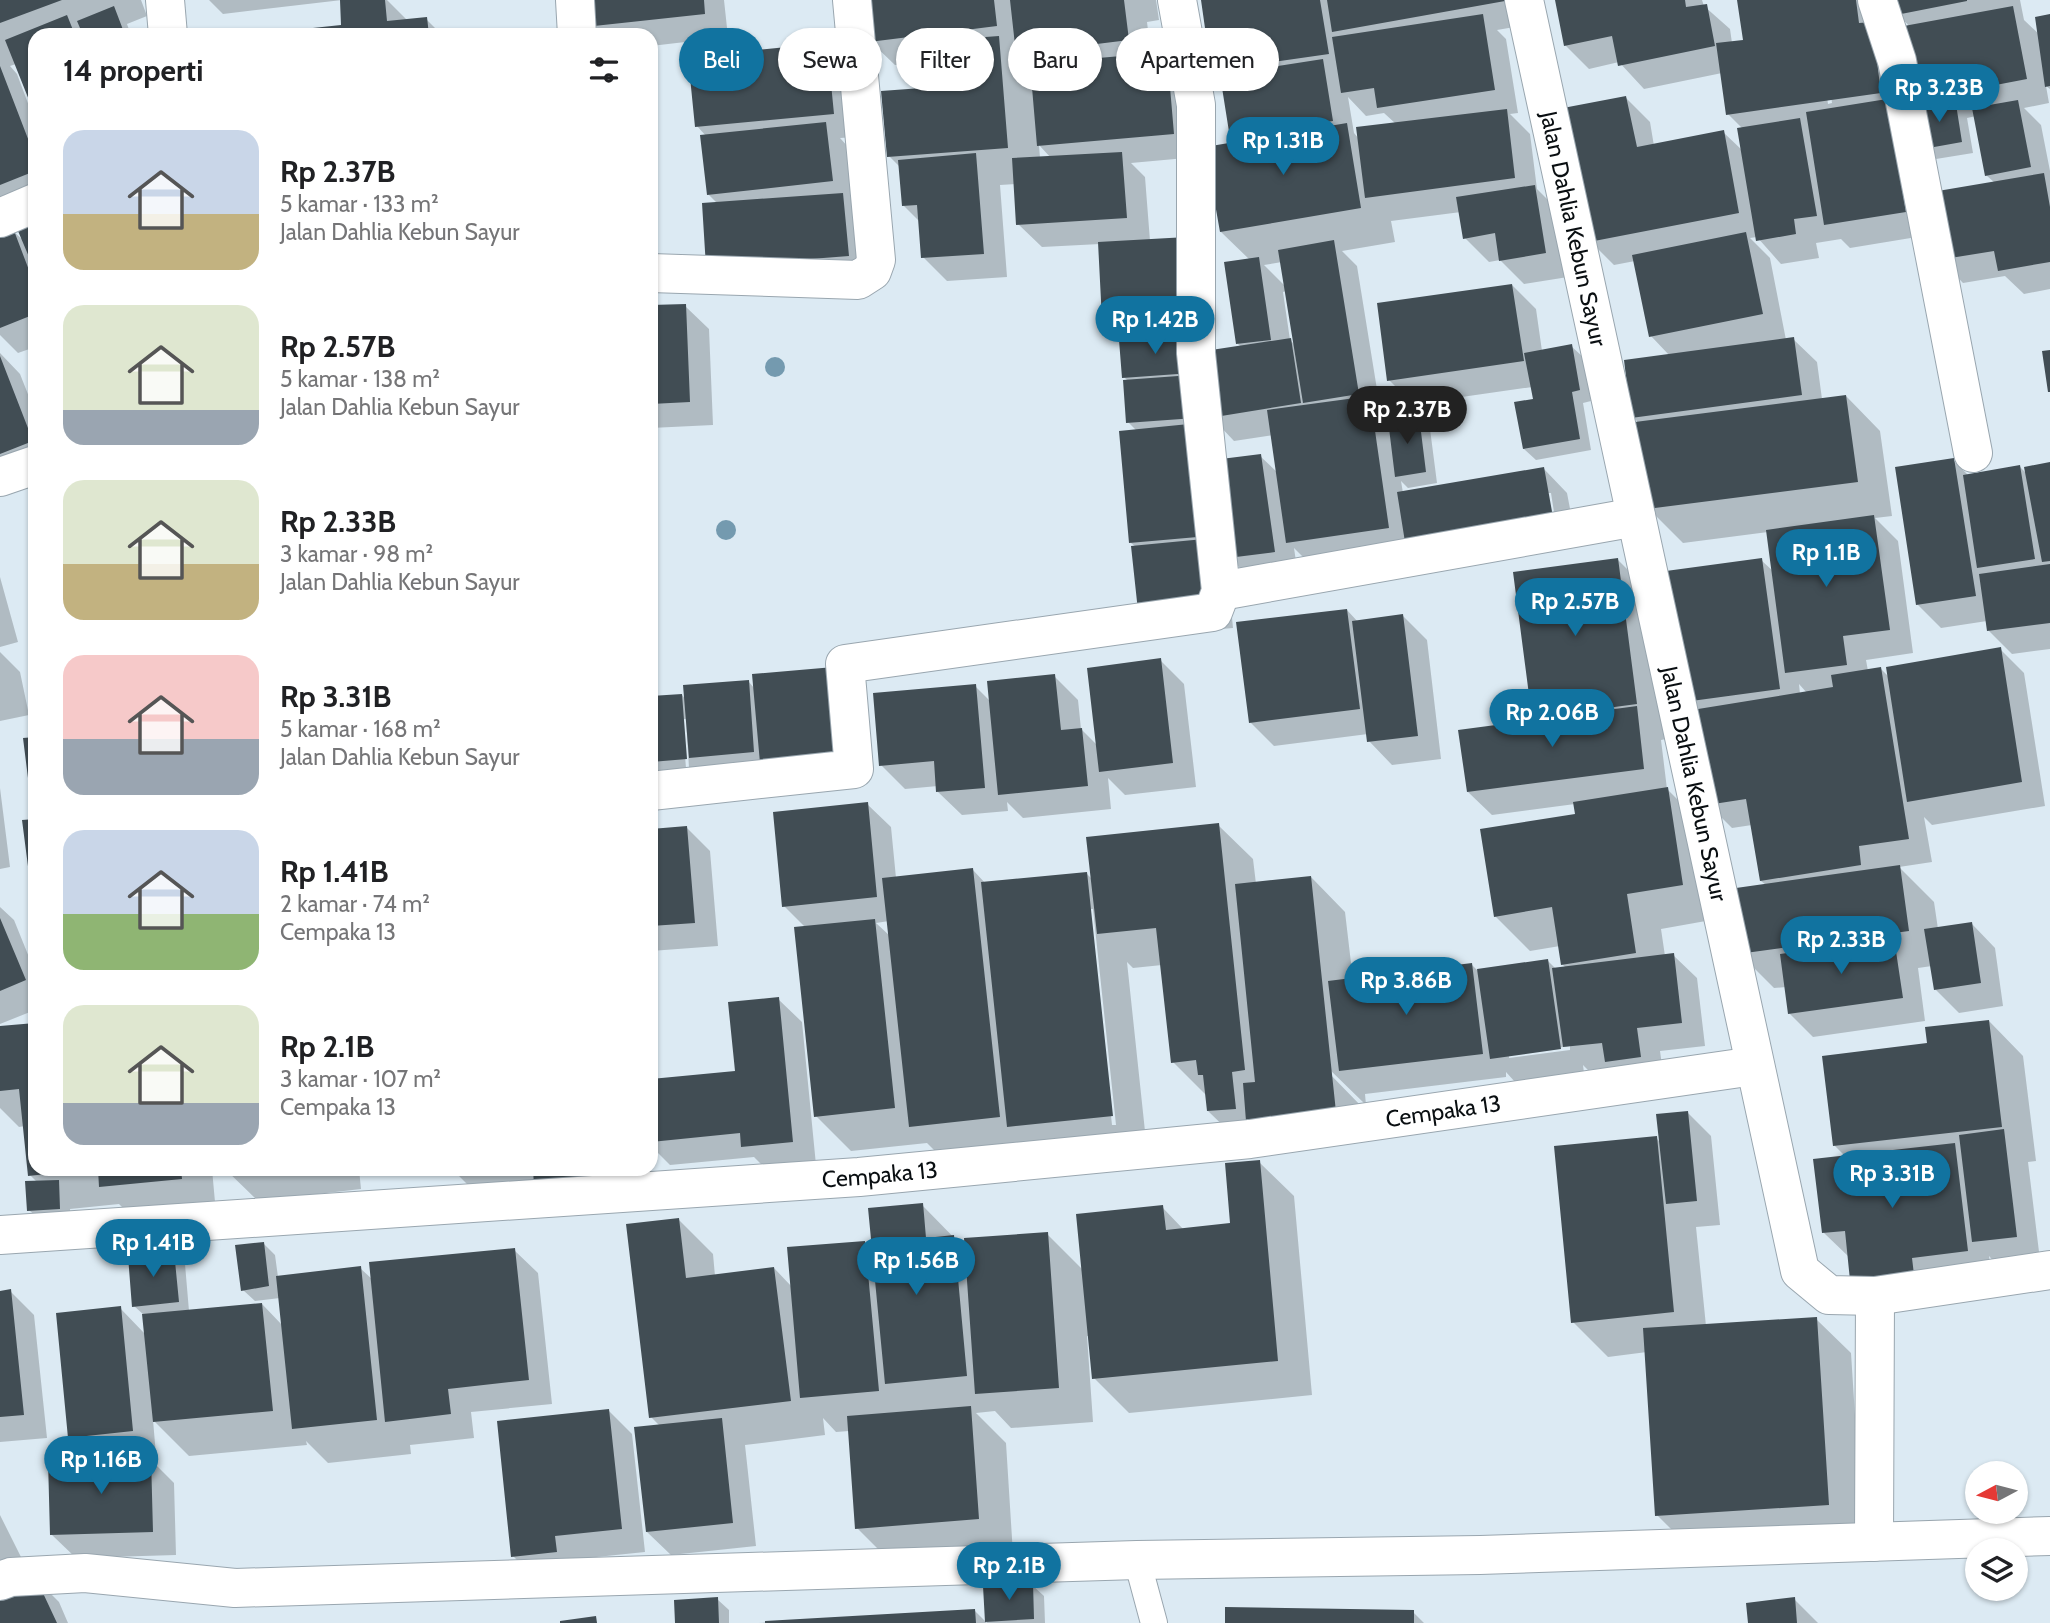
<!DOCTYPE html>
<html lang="id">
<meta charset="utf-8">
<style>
body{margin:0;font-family:Cabin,sans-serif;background:#f6f6f6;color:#202124;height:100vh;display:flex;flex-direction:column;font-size:26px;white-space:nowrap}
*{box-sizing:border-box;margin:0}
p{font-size:23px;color:#757577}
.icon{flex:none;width:38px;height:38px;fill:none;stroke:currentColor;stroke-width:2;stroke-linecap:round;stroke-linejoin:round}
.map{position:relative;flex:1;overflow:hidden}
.panel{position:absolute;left:28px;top:28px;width:630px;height:1148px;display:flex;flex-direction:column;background:#fff;border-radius:21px;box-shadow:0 2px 5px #0004}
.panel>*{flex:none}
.banner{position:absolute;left:679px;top:28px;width:665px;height:63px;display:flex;gap:14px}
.needle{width:46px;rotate:263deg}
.buttons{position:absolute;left:1965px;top:1461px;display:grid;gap:14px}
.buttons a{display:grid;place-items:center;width:63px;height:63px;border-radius:50%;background:#fff;box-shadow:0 2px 5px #0004;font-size:35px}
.price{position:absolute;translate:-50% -60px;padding:0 16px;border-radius:24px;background:#1173a0;color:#fff;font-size:23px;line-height:46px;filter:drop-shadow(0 2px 4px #0008)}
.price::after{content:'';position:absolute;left:50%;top:42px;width:21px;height:16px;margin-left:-10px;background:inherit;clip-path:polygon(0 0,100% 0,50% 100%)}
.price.on{background:#222;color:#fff}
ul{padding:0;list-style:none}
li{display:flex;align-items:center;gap:21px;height:175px;padding:0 35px}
li span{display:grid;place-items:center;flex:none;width:196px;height:140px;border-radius:21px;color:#555}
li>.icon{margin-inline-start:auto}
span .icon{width:84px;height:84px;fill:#fffc;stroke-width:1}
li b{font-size:30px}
h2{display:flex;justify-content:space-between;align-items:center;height:84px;padding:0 35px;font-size:30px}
.pill{padding:0 24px;border-radius:32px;background:#fff;box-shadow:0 2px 5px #0004;font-size:24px;line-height:63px}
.pill.on{background:#1173a0;color:#fff}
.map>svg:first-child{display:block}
.shadow{fill:#0003;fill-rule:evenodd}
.building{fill:#414d54}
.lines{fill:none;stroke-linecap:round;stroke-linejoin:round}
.service-casing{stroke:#99a6af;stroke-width:28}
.minor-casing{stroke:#99a6af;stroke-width:40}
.service{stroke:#fff;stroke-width:26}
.minor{stroke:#fff;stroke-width:38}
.tree{fill:#749aaf}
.labels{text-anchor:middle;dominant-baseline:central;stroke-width:7;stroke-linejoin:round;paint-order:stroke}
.street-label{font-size:23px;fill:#090e11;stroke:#fff}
</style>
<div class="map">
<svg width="2050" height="1623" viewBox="0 0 2050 1623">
<rect width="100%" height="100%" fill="#dceaf3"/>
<path class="shadow" d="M0 0H141L147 16 127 24 131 35H35V104L16 64 10 66 17 74 35 122V204L0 203Z
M209 0H387L408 21 426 19 442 35H244L343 26 342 0 223 14Z
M592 0H724L728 37 651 46V35H605L595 26Z
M866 0H1156L1159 20 1147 22 1151 55 1167 54 1190 78 1197 157 1131 163 1145 177 1150 241 1200 354 1242 348 1238 344 1250 260 1221 232 1238 144 1232 137 1236 74 1210 48 1202 0H1521L1526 25 1497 30 1506 39 1518 113 1510 114 1530 134 1537 189 1558 210 1568 277 1524 284 1500 260 1489 262 1465 238 1461 212 1391 221 1395 242 1342 251 1357 266 1380 408 1393 421 1418 418 1430 429 1437 483 1408 488 1401 481 1403 493 1544 469 1567 493 1576 540 1312 566 1294 548 1298 575 1253 581 1231 559 1227 565 1233 628 1163 634 1136 547 1131 543 1137 431 1128 422 1129 382 1124 377 1126 341 1104 319 1100 244 1042 247 1018 224 1016 184 1000 185 1007 277 947 281 923 257 920 222 904 206 901 168 889 156 924 90 922 62 895 65 871 42ZM1017 49 1019 58 1011 50ZM1348 97 1366 116 1384 113 1396 124 1359 139 1354 133ZM1039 145 1051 158H1040ZM1282 262 1286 287 1264 265ZM1286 291 1295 345 1290 340 1283 292ZM1217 423 1234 441 1273 435 1278 473 1260 456 1223 461ZM1547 493H1551L1556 525 1553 526Z
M1556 0H1702L1704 6 1730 29 1732 43 1745 41 1739 0H1876L1929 235 1850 248 1841 239 1816 243 1819 258 1781 264 1757 237 1750 238 1770 258 1786 340 1793 339 1817 362 1822 399 1846 396 1880 431 1892 516 1875 518 1898 541 1913 653 1866 660 1868 671 1881 669 1889 677 2000 649 2024 673 2045 806 1932 825 1924 817 1932 862 1899 867 1934 902 1938 929 1972 924 1995 948 2003 1006 1959 1013 1935 989 1932 966 1918 968 1925 1021 1813 1037 1789 1013 1786 987 1774 988 1739 953 1766 885 1761 881 1752 825 1732 828 1708 804 1686 701 1761 560 1774 572 1768 532 1683 543 1649 509 1637 421 1633 418 1670 356 1651 336 1635 261 1614 265 1590 241 1626 98 1650 122 1654 146 1723 132 1743 151V129L1728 114 1722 73 1644 89 1619 62 1589 69 1565 45ZM1821 55H1825L1832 103 1828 104ZM1799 684 1807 693 1800 694Z
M1895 0H2020L2024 20 2040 35 2050 16V89L2046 86 2049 103 2024 108 2041 125 2050 171V289L2024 294 2005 276 1963 283 1940 259 1995 183 1986 175 1976 116 1967 118 1973 153 1936 159 1924 148 1910 27 1898 14Z
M826 45 850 69 857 137 840 138 849 148 872 279 732 290 718 204 708 194 706 136 697 126Z
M35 225V347L18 353 0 335V235L12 230 25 242Z
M1512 285 1536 309 1542 351 1571 346 1583 357 1591 401 1583 403 1591 450 1536 460 1524 449 1535 401 1532 387 1413 404 1389 380Z
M685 306 709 329 713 425 651 428V307Z
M0 353 20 374 35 412V472L0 470Z
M1953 460 1969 476 2020 467 2027 474 2050 464V649L2012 654 1989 631 1987 621 1941 628 1917 604Z
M1618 560 1653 595 1671 738 1661 740 1667 789 1691 813 1717 919 1661 929 1665 956 1673 955 1697 978 1705 1046 1660 1051 1664 1080 1613 1067 1588 1070 1583 1065 1584 1073 1515 1082 1506 1072V1077L1365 1094 1366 1105 1327 1067 1325 1069 1364 1109 1243 1145 1208 1111 1207 1096 1173 1062 1162 965 1133 968 1127 962 1147 1150 945 1161 927 1143 851 1151 816 1116 806 928 784 906 867 804 891 827 896 878 973 870 986 884 1087 874 1093 880 1218 825 1253 859 1256 884 1311 877 1345 912 1353 980 1472 965 1478 971 1548 961 1556 969 1566 968 1562 964 1560 946 1530 951 1495 916 1577 815 1575 804 1492 815 1468 792 1538 721 1534 717ZM1089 909H1093L1116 1125H1112ZM889 921 890 936 876 923ZM1570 1046V1050L1509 1058V1055Z
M0 577 18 642 0 647Z
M1347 610 1358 622 1403 616 1427 640 1441 759 1392 765 1369 741 1368 734 1274 746 1250 722Z
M0 652 20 672 29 715 0 721Z
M1160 660 1184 684 1196 787 1125 795 1108 778 1111 809 1023 818 1007 802 1008 811 962 815 938 792V786L905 789 881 765 975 686 990 701 1054 676 1078 700 1081 729 1098 746Z
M748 681 755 689 864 779 651 786V698L682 695 686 700ZM682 719H686L689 768H686Z
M0 788 10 867 0 869Z
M686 827 710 851 718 946 651 951V831Z
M0 907 14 920 35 972V1010L0 1024Z
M778 999 802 1022 816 1165 767 1170 754 1157 670 1165 652 1147 654 1163H651V1081L736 1073Z
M1989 1021 2023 1056 2036 1161 2028 1162 2040 1260 1997 1265 1989 1256 1991 1274 1935 1281 1848 1256 1824 1233 1846 1157 1834 1145 1929 1045Z
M35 1025V1169H212L216 1213 136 1221 119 1204 70 1209 71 1220 41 1221 29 1210 37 1182 30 1175 25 1126 19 1127 0 1108V1028Z
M1687 1112 1711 1136 1720 1225 1696 1227 1706 1326 1816 1319 1851 1353 1863 1540 1692 1550 1657 1515 1647 1352 1608 1357 1573 1322 1656 1138 1661 1143Z
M1259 1162 1294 1196 1312 1395 1129 1413 1094 1378 1090 1336H1087L1093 1422 1011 1428 995 1411 976 1413 1006 1443 1013 1554 892 1563 857 1528 849 1431 836 1432 823 1418 825 1435 745 1445 756 1546 671 1555 647 1532 660 1426 651 1417 678 1219 713 1254 715 1276 774 1268 792 1287 865 1243 874 1252 922 1205 967 1251 1047 1234 1084 1271 1162 1207 1184 1230 1232 1225Z
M225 1169H359L361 1189 258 1201Z
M452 1169H616L619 1203 487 1204Z
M263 1243 275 1255 278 1277 360 1268 373 1280 514 1250 538 1273 552 1404 471 1412 474 1438 410 1445 411 1454 328 1463 306 1441 307 1445 189 1456 153 1420 156 1455 139 1456V1459H150L174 1483 176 1555 76 1558 52 1535 93 1460 70 1437 120 1308 145 1334 144 1315 134 1306 174 1253 185 1264 189 1311 262 1304 283 1326 280 1298 255 1301 243 1290Z
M10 1291 34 1315 47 1438 0 1442V1292Z
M608 1410 632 1434 645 1552 577 1559 536 1579 513 1556Z
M0 1515 22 1559 0 1570Z
M35 1578 59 1602 68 1623H0Z
M1032 1585 1044 1596 1045 1623H987L985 1587Z
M717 1599 729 1610V1623H677Z
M1794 1599 1818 1623H1750Z
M975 1611 987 1623H758Z
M1413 1612 1424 1623H1227Z"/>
<path class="building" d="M0 0H62L0 23Z
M340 0H385L387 21 427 17 429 35H246L341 25Z
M590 0H704L705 14 594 26Z
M864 0H994L997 26 869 42Z
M1010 0H1124L1129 40 1016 54Z
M1201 0H1320L1329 54 1273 62 1269 40 1208 49Z
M1327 0H1505V1L1332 32Z
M1555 0H1685L1686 7 1707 4 1715 46 1618 66 1612 36 1564 46Z
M1737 0H1856L1859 23 1872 22 1881 93 1726 115 1716 43 1743 40Z
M1893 0H1967V1L1896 15Z
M114 6 125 35H83L77 21Z
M2013 6 2027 79 1907 102 1893 28Z
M1483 14 1495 90 1377 108 1374 88 1341 93 1332 37Z
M2050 14V86L2045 87 2035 17Z
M67 15 75 35H35V98L29 100 5 40Z
M999 36 1008 148 887 157 881 91 922 88 918 42Z
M827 43 834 114 695 127 688 57Z
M1167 52 1174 134 1037 146 1030 64Z
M1323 59 1333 121 1230 138 1220 75Z
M0 66 35 157V171L0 185Z
M1626 96 1637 147 1724 130 1739 213 1589 242 1563 108Z
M1955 98 1962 142 1923 149 1916 106Z
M1887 99 1906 212 1824 225 1806 112Z
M2018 100 2031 167 1985 176 1972 108Z
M1507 109 1515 178 1365 198 1356 127Z
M1800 118 1817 216 1794 219 1796 234 1756 241 1737 128Z
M826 122 833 181 707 195 700 135Z
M1347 123 1361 208 1220 232 1205 147Z
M1122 152 1127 218 1016 225 1012 158Z
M976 153 984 254 921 258 917 205 902 206 898 160Z
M2044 173 2050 207V262L1998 271 1994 251 1938 260 1926 193Z
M1535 185 1546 253 1499 261 1495 233 1463 239 1456 197Z
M843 193 849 256 706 267 702 203Z
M35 223V271L18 231Z
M13 228 35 286V314L0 328V233Z
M1746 232 1763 314 1649 337 1632 255Z
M1187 237 1192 315 1102 320 1098 242Z
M1334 240 1359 394 1303 403 1278 250Z
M1259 257 1271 340 1236 344 1224 262Z
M1512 284 1524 361 1387 381 1377 303Z
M686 304 690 402 651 404V305Z
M1188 334 1192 373 1122 378 1119 340Z
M1794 337 1802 395 1631 418 1624 360Z
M1291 338 1301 403 1209 418 1198 352Z
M1572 344 1580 390 1572 392 1580 439 1523 449 1514 402 1533 399 1524 353Z
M2050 350V392H2048L2042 351Z
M0 356 33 441 0 454Z
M1192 375 1195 418 1126 423 1123 380Z
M1846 395 1858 482 1647 509 1635 422Z
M1370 396 1389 528 1286 543 1267 410Z
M1419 416 1426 472 1395 477 1388 420Z
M1199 423 1209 536 1129 543 1119 431Z
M1261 454 1275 552 1228 558 1213 460Z
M1954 458 1976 596 1916 605 1895 467Z
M2050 462V561L2042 562 2024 467Z
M2020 465 2035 559 1977 568 1963 475Z
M1544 467 1553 517 1405 542 1397 492Z
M1874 515 1890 630 1843 636 1847 665 1785 673 1766 530Z
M1204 539 1210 604 1138 611 1131 546Z
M1618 558 1637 704 1532 718 1513 572Z
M1762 558 1780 689 1684 702 1666 571Z
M2050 564V623L1987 631 1979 574Z
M1347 609 1360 709 1249 723 1236 622Z
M1403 614 1418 736 1367 742 1352 621Z
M2001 647 2022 782 1907 802 1886 667Z
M1161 658 1173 763 1099 772 1087 668Z
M834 667 841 756 760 763 752 674Z
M1881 667 1909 839 1859 846 1861 865 1760 881 1746 799 1707 805 1692 710 1833 687 1831 675Z
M1055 674 1061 730 1082 728 1088 786 998 795 987 681Z
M749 680 754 752 689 758 683 685Z
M976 684 985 788 936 792 934 761 879 766 873 693Z
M682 694 687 759 651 762V696Z
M1637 706 1644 769 1467 792 1458 730Z
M35 737V802H31L23 738Z
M1668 787 1683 885 1627 894 1636 953 1561 965 1552 907 1494 917 1480 829 1575 814 1573 802Z
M868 802 877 897 782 907 773 812Z
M35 819V874H29L22 820Z
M1219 823 1245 1070 1232 1072 1236 1109 1207 1111 1203 1075H1198L1196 1060 1171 1063 1156 928 1097 934 1086 837Z
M687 826 695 923 651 926V829Z
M1900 865 1909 931 1738 954 1729 889Z
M973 868 1000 1117 909 1127 882 878Z
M1087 872 1113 1116 1007 1127 981 882Z
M1311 876 1336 1112 1246 1121 1243 1083 1255 1082 1235 884Z
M0 918 26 980 0 991Z
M875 919 895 1108 814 1117 794 927Z
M1972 922 1981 983 1934 990 1924 929Z
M1894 938 1903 998 1788 1014 1780 954Z
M1674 953 1682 1023 1637 1028 1641 1057 1605 1062 1602 1043 1563 1047 1552 968Z
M1548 959 1561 1049 1490 1059 1477 969Z
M1472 963 1483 1054 1339 1071 1328 981Z
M779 997 793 1142 741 1147 740 1133 651 1142V1079L735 1071 728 1002Z
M1989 1020 2002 1127 1833 1146 1822 1056 1927 1043 1925 1027Z
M35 1023V1169L75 1171 28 1176 19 1089 0 1091V1026Z
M1688 1111 1697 1201 1666 1204 1656 1114Z
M2004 1129 2017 1237 1972 1242 1959 1135Z
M1657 1136 1674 1312 1571 1323 1554 1146Z
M1955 1143 1968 1251 1912 1258 1915 1283 1851 1290 1845 1231 1822 1233 1813 1159Z
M1260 1160 1278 1361 1092 1379 1076 1214 1163 1205 1166 1230 1230 1223 1225 1163Z
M98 1169H181L182 1179 99 1187Z
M533 1169H595L597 1180 534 1186Z
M59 1180 60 1209 27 1211 25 1181Z
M923 1203 926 1238 954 1235 967 1376 885 1384 868 1208Z
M679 1218 686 1278 774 1267 791 1401 649 1418 626 1224Z
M1048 1232 1059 1388 975 1394 964 1238Z
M865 1241 879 1391 800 1398 787 1247Z
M264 1242 269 1286 241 1291 235 1245Z
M515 1248 529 1380 448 1389 451 1414 385 1422 369 1262Z
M174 1251 179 1302 132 1307 128 1256Z
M361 1266 377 1420 292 1429 276 1276Z
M11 1289 24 1415 0 1417V1291Z
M262 1303 273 1411 153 1422 142 1314Z
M121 1306 133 1431 68 1438 56 1313Z
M1817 1317 1829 1505 1655 1516 1643 1328Z
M971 1406 979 1519 855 1529 847 1416Z
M609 1409 622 1529 555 1536 557 1552 511 1557 497 1421Z
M722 1418 733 1523 646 1532 634 1427Z
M151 1457 153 1532 50 1535 48 1460Z
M35 1576 57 1623H0V1593Z
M1033 1583 1034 1619 985 1622 983 1586Z
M718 1597 719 1623H675L674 1600Z
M1795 1597 1797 1623H1748L1746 1603Z
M1225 1607 1414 1610V1623H1225Z
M975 1609 976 1623H765V1621Z
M596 1616 597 1623H560V1621Z"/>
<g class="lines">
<defs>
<path id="service" d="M1137 1560 1154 1623"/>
<g id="minor">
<path d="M165 0 168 35"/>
<path d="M575 0 577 35"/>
<path id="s1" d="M1524 0 1800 1271 1829 1295 1875 1296 2050 1270"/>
<path d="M1877 0 1897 61 1973 453"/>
<path d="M0 218 35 203"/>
<path d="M651 273 858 280 872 271 876 260 852 0"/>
<path d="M0 477 35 465"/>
<path d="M1221 591 1636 517"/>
<path d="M651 791 854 769 845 664 1213 612 1221 591 1196 353V105L1177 0"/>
<path id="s2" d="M0 1235 859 1177 1250 1139 1754 1066"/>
<path d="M1874 1542 1875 1296"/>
<path d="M0 1581 11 1577 85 1573 235 1588 1137 1560 1480 1555 2050 1536"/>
</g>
</defs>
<use href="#service" class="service-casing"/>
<use href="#minor" class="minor-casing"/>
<use href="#service" class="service"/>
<use href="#minor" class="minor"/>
</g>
<g class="tree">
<circle cx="775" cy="367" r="10"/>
<circle cx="726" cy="530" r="10"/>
</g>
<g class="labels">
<g class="street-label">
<text stroke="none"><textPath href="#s1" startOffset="234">Jalan Dahlia Kebun Sayur</textPath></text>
<text stroke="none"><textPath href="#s1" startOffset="802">Jalan Dahlia Kebun Sayur</textPath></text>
<text stroke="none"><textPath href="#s2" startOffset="1449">Cempaka 13</textPath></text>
<text stroke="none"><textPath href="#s2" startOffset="882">Cempaka 13</textPath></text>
</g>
</g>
</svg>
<div class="buttons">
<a><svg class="needle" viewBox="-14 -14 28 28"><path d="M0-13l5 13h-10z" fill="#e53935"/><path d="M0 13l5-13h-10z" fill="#757577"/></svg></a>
<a><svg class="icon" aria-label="layers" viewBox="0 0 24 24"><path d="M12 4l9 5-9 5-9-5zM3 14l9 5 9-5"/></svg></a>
</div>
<b class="price" style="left:1939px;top:124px">Rp 3.23B</b>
<b class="price" style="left:1283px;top:177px">Rp 1.31B</b>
<b class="price" style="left:1155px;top:356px">Rp 1.42B</b>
<b class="price on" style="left:1407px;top:446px">Rp 2.37B</b>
<b class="price" style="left:1826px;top:589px">Rp 1.1B</b>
<b class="price" style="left:1575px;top:638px">Rp 2.57B</b>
<b class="price" style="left:1552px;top:749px">Rp 2.06B</b>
<b class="price" style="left:1841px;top:976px">Rp 2.33B</b>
<b class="price" style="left:1406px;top:1017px">Rp 3.86B</b>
<b class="price" style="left:1892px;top:1210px">Rp 3.31B</b>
<b class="price" style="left:153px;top:1279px">Rp 1.41B</b>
<b class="price" style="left:916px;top:1297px">Rp 1.56B</b>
<b class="price" style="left:101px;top:1496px">Rp 1.16B</b>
<b class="price" style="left:1009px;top:1602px">Rp 2.1B</b>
<div class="banner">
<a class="pill on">Beli</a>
<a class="pill">Sewa</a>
<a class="pill">Filter</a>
<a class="pill">Baru</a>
<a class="pill">Apartemen</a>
</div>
<section class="panel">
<h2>14 properti<svg class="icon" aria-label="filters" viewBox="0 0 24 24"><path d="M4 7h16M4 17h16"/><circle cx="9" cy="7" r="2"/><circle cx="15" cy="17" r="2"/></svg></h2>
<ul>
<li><span style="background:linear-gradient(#c9d6e8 60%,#c2b280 0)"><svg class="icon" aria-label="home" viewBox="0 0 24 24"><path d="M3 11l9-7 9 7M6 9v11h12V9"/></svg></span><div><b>Rp 2.37B</b><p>5 kamar · 133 m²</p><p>Jalan Dahlia Kebun Sayur</p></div></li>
<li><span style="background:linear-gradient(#dfe7d0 75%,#9aa5b1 0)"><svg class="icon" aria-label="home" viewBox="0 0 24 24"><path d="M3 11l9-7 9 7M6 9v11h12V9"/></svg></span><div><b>Rp 2.57B</b><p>5 kamar · 138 m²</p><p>Jalan Dahlia Kebun Sayur</p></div></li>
<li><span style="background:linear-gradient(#dfe7d0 60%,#c2b280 0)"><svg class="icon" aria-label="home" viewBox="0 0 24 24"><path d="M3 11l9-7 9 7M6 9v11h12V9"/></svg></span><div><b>Rp 2.33B</b><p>3 kamar · 98 m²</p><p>Jalan Dahlia Kebun Sayur</p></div></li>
<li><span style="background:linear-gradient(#f6c9c9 60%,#9aa5b1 0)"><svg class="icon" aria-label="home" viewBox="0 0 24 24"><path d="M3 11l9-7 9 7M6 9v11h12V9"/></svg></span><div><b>Rp 3.31B</b><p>5 kamar · 168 m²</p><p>Jalan Dahlia Kebun Sayur</p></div></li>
<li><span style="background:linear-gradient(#c9d6e8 60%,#8fb573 0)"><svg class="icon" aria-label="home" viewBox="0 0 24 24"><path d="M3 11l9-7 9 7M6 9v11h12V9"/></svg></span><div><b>Rp 1.41B</b><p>2 kamar · 74 m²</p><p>Cempaka 13</p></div></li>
<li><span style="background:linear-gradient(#dfe7d0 70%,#9aa5b1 0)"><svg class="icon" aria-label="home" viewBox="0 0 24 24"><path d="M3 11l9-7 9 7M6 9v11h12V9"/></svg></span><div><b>Rp 2.1B</b><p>3 kamar · 107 m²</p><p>Cempaka 13</p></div></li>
</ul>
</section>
</div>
